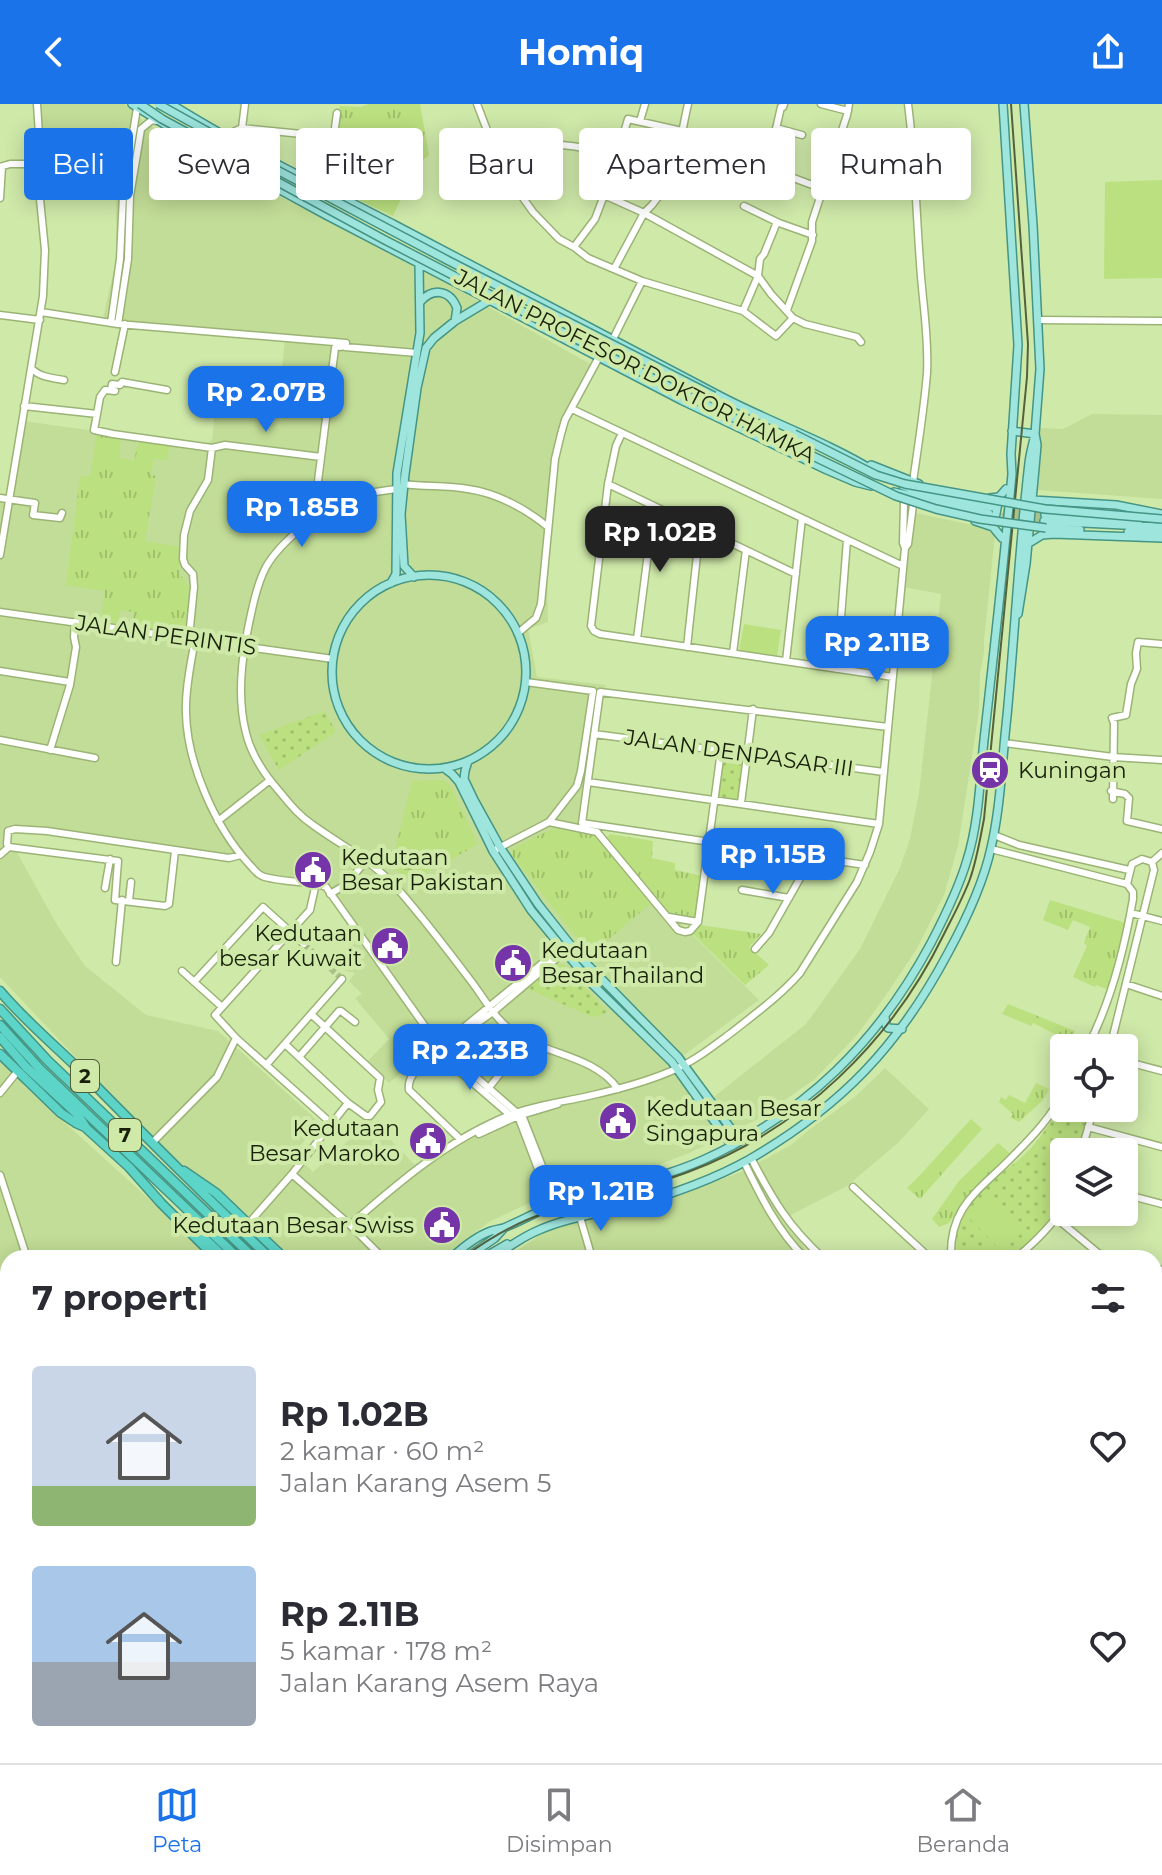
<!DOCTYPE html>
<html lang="id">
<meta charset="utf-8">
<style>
body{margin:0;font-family:Montserrat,sans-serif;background:#f2f2f3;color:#2b2b33;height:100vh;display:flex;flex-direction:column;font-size:30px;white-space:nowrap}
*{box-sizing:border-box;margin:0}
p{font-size:26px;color:#7c7c81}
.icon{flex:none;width:44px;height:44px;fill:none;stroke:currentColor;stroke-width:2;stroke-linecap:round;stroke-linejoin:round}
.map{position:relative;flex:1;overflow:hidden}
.sheet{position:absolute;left:0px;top:1146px;width:1162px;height:514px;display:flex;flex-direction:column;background:#fff;border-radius:24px 24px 0 0;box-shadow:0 4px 20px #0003}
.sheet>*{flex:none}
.top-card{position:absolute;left:24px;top:24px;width:1114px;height:72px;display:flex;gap:16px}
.controls{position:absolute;left:1050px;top:930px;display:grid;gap:16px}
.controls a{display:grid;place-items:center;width:88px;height:88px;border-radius:8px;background:#fff;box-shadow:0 4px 20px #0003;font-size:40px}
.price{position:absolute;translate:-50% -68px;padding:0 18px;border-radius:16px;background:#1a73e8;color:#fff;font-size:26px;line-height:52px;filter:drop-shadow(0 2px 4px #0008)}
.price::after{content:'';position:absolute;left:50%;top:48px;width:24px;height:18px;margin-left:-12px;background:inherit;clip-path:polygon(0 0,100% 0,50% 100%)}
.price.on{background:#222;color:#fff}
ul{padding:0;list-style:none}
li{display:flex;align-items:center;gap:24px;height:200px;padding:0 32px}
li span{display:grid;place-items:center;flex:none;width:224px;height:160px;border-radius:8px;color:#555}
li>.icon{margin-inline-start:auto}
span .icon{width:96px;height:96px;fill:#fffc;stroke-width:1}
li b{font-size:34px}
h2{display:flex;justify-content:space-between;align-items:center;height:96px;padding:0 32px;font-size:34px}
.tag{padding:0 28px;border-radius:8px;background:#fff;box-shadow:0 4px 20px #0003;font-size:28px;line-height:72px}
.tag.on{background:#1a73e8;color:#fff}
header{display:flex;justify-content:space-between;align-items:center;height:104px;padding:0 32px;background:#1a73e8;color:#fff;font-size:36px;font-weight:700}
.dock{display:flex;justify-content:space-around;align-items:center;height:112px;border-top:2px solid #e1e1e2;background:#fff;font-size:22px;color:#7c7c81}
.dock a{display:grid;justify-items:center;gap:4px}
.dock .on{color:#1a73e8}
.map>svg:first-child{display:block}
.built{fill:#c2dd97;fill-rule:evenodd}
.grass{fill:url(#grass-tufts)}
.cemetery{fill:url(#cemetery-stones)}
.park{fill:url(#park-dots)}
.pitch{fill:#bbe07f}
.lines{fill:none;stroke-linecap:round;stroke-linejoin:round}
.river{stroke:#c891fd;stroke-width:9}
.minor-tunnel{stroke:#aac189;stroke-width:6;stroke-dasharray:6 3;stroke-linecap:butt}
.major-tunnel{stroke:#aac189;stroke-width:7;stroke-dasharray:7 3.5;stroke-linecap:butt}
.minor-casing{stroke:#9bb476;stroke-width:9}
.major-casing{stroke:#459585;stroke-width:10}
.highway-casing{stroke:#459585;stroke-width:11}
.minor{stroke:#fff;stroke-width:6}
.major{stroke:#9ee5de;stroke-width:7}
.highway{stroke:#5dd4c8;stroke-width:8}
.tram{stroke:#53623c;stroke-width:2}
.major-bridge-casing{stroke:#459585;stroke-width:10;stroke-linecap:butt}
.major-bridge{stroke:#9ee5de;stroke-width:7}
.labels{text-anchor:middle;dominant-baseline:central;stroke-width:8;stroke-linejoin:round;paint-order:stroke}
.shield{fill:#cfe9a9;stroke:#4f5d38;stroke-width:2}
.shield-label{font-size:20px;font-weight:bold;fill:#182108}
.street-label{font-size:22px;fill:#182108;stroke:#cfe9a9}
.poi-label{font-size:22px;fill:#182108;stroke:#cfe9a9;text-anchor:start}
</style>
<header><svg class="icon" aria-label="back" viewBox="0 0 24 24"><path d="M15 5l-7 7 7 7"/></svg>Homiq<svg class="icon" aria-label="share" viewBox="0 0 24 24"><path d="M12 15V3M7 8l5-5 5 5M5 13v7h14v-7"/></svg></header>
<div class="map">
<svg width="1162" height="1659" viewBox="0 0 1162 1659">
<defs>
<pattern id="grass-tufts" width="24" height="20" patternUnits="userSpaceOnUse" patternTransform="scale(2)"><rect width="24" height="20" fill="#bbe07f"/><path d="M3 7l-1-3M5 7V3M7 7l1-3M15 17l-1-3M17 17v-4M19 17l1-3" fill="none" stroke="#a0c06c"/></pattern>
<pattern id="cemetery-stones" width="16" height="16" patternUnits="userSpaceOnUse" patternTransform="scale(2)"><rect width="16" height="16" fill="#bbe07f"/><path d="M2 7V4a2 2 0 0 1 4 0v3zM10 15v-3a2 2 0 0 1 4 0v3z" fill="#a0c06c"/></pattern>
<pattern id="park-dots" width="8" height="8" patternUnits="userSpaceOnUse" patternTransform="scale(2)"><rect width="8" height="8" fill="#bbe07f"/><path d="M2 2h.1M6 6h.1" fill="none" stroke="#a0c06c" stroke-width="1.8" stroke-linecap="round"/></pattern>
</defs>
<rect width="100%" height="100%" fill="#cfe9a9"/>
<path class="built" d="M40 0H125L144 18 204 55 380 142 592 261 563 313 552 350 546 415 548 518 528 525 537 573 606 581 579 719 759 896 684 951 710 996 806 920 860 845 899 766 910 735 919 689 941 490 903 483 916 409 991 425 995 431 984 536V548L980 570 979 607 958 742 944 791 916 846 884 894 857 931 815 975 756 1016 687 1050 639 1068 546 1091 489 1118 441 1154H289L145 1027 0 873V391L9 392 23 317 204 342 212 336 215 306 277 313 285 235 203 230 102 219 116 156V93L43 77ZM4 725 237 752 255 774 323 785 352 828 342 866 355 869 349 877 362 890 355 894 389 935 367 958 389 979 428 946 438 956 446 949 518 1007 459 1034 415 1061 371 1016 313 1068 294 1049 320 1019 218 927 146 911 85 862 56 819Z
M1092 310 1162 311V395L1037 386 1040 324 1063 325Z
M0 952 23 981 158 1103 210 1154H8V1197L0 1190Z
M885 964 929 1005 899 1038 847 1082 785 1114 810 1153 506 1154 558 1119 624 1111 741 1068 791 1041 809 1026 856 992Z
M0 1273 8 1274V1566L0 1561Z"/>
<path class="grass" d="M369 0H420L429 51 417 61 393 112 337 86 362 38 359 28 336 26 340 2 361 3Z
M97 330 121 333 119 354 134 357 139 334 170 339 167 356 154 355 151 371 156 372 145 437 181 443 179 468 189 484 185 529 132 522 134 508 120 506 118 519 101 516 105 487 66 481 80 372 90 373Z
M443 676 447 678 451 683 478 740 454 754 395 746 412 677Z
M554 724 596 732 650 800 590 851 511 750 513 744Z
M610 730 653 737 652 754 675 759V766L702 772 696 813 667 808 606 734Z
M1050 796 1126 819 1109 886 1096 881 1095 883 1073 873 1087 842 1084 839 1090 823 1073 816 1068 826 1043 816Z
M700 821 761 830 749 843 769 861 745 881 692 829Z
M1008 900 1075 927 1066 944 1057 939 1059 932 1033 919 1031 922 1002 910Z
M1036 979 1049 985 1043 996 1019 1018 1010 1013 1013 1010 999 998 1001 993 1006 996 1009 991 1025 999Z
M971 1015 982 1025 920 1095 907 1084 922 1069Z
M998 1039 1011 1050 974 1083 949 1119 939 1123 932 1115 959 1077Z"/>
<path class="cemetery" d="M390 746H395L454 754 414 775 407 774 388 760Z"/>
<path class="park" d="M325 607 336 628 279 666 259 631Z
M724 654 745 657 740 697 718 694Z
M558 860 565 861 607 908 596 913 590 912 526 884Z
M1064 999V1004H1092L1079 1048H1064V1096C1058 1110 1023 1150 1008 1154 997 1157 971 1154 958 1154 950 1125 971 1096 992 1077 1003 1067 1016 1060 1026 1049 1041 1035 1052 1015 1064 999Z"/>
<path class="pitch" d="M1162 76V174L1104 175 1105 78Z
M744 520 781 526 777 553 739 547Z
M988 1094 1022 1129 1002 1148 968 1113Z"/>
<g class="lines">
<path class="river" d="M1154 1317 1162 1293
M959 1659 961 1652"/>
<path class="minor-tunnel" d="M304 840 342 875"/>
<path class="major-tunnel" d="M993 404 1045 411
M991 411 1044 417"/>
<defs>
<path id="minor" d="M477 0 495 47 513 80 533 108 559 135 574 143 588 154 642 177 743 207 776 232 793 214
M821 0 848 7
M908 0C915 53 916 106 920 159 922 195 929 232 927 269 924 306 918 342 913 378
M640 17 645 0
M242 24 245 0
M776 24 802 31
M226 31 242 24 332 33 334 31 337 9
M681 32 823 85
M620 40 657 53 674 62
M883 45 912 42
M495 47C539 41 574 33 615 57
M328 51 329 32
M0 63 10 60H39
M767 64 781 3H783L784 0
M39 80 71 87
M604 91 644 109 758 172 771 190 793 214 805 220 857 233 861 238
M0 94 2 63
M744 102 779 119 813 131
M574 143 595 115 608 81 628 15 682 27
M614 165 644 109C676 81 679 39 688 0
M787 206 812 137V118L847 11 849 0
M743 207 758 172 760 155 764 150 777 118
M41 208 118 220 346 239 345 243 417 249
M0 211 40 216
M1038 216 1162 217
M111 219 120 155 123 91 137 4
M118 220 128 155 130 92 139 38 141 25 152 16 157 17
M613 235 642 177
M32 265C40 273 52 274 64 276
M115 268 125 220
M111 286 112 280 120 281 122 278 167 286
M24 302 97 310 94 326 113 330 212 344 225 341 321 353
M572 305 903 462
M97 310 100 293 105 286 115 287
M622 329 616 342 608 380 591 522 594 527 600 530 893 573
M404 380C425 383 447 381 468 385 497 389 526 405 548 423
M608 380 796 470
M396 385C381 387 364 389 349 394 322 404 280 438 266 463 260 474 257 485 254 497 244 539 235 586 246 629 251 650 265 671 279 687 289 699 299 712 313 721 345 744 377 759 403 791 427 819 449 848 471 877 484 894 495 915 513 928 545 951 594 951 618 985
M0 394 35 399 33 411 60 414 62 409
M317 412V385L335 244 336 242 341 243
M905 444 908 440 913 401
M0 451 43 192 45 146 39 85V31L37 0
M0 508 333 555
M518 529 536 514 541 500 555 355 561 330 565 316 599 253
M195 535C191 559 185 585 186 609 187 659 215 723 249 760 253 764 257 770 262 772 273 777 305 778 318 780L326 783 436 938 516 1008
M195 535 192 532 190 523 194 483 193 470 185 461 183 455 184 431 190 407 208 376 212 344
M637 535 654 402
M687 543 700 424
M733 549 746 446
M786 557 802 414
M837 565 847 436
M0 567 70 578
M594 630 884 668
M0 636 95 654
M1004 639 1113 653 1162 656
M50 646 70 581 76 543 74 533 75 518
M588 678 879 720
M1111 687 1125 690 1129 694 1127 717 1162 725
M1113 695 1114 619 1112 614 1126 611 1131 580 1137 565 1136 549 1138 538 1162 540
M741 699 753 605
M218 717 270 676
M549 718 597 728 678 826 685 828 690 827 698 818
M994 731 1019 741 1129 766
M9 743 118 757 115 796 165 802 169 800 175 747
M9 743 7 740 8 727 15 725 47 727 229 754 241 751
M991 745 1127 780
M493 747 549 718 577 682 581 667 593 587 526 578
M0 751 9 743
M1152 758 1162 749
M865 761 582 719 600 588 888 623
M316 779 310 806 215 911 236 934 332 1020
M1127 780 1132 760 1142 755 1152 758
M105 784 110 755
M742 786 789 794
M330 790 347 780 367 755
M129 797 131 778
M1131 809 1162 817
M669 813 698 818
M698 818 721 647
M755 845 769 829 812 753
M116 858 122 796
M182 867 222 903
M194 878 263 803 304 840
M1126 880 1162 892
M311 910 380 974 378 986 381 998 370 1012H366L348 999
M469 925 493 908 564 848
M1087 944C1111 898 1124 847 1133 795V788L1127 780
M1110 944 1154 766 1152 758
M437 948 510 1011
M299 953 339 907H341L355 918
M1124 957 1162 967
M267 960 342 875
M487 986 527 936
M0 989 17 968
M522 1011 557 1100
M518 1012 552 1102
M1088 1023 1162 1043
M479 1030 518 1012 558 1000
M460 1035 409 986C406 967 431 957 441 942L561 844
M152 1039 217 973 236 934
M1081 1048 1094 1004
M751 1054C773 1096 788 1122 823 1154
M744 1058C761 1093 777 1126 805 1154
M292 1070 350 1121 383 1154
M0 1071 27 1154
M853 1083 930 1154
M1124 1090 1162 1100
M580 1113 592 1154
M1056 1114 1098 1149 1110 1154
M249 1119 292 1070 348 999 285 940
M350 1121C399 1078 449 1035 510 1011 537 1000 565 998 593 991 619 985 645 978 669 968 692 959 712 943 731 929 755 910 780 892 800 869L857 778 870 748 879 720 905 444 903 439 904 398
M951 1154C949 1100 982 1085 1014 1051 1033 1032 1053 1011 1064 987
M1016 1154C1034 1139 1052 1122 1064 1102
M1154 1164 1162 1166
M0 1214H8
M1154 1231H1156
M1154 1296 1162 1299
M1154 1356 1162 1340
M1154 1427 1162 1433
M1154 1455 1162 1444
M1154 1483 1162 1486
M0 1560 8 1566
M1154 1576 1162 1579
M0 1604 8 1587
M0 1632 8 1634
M327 1652 328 1659
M655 1652 660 1654 658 1659
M1030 1652 1031 1659
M356 1655 386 1659
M48 1659 50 1652
M75 1659 77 1652
M412 1659 413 1652
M458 1659 460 1652
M964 1659 967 1652
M1088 1659 1134 1654 1162 1653"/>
<path id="major" d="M132 0 196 40 326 111 681 296 827 366 855 378 871 382
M171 0C243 45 320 82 395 121 504 178 613 235 722 293 772 319 827 338 874 367
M420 198C433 183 450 186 457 204L455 217
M871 361 919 380
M903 382 923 389 991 403
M894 388 989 410
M990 394 999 393 1006 385
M1033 396 1116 401 1162 410
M1045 411 1139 416
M975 417 993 423 1002 434
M1044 417 1162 423
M988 418 995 415 998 399 992 394
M1046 424 1080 426
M1128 428H1162
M1029 439 1042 431 1054 430 1162 434
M332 568a97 97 0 1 1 194 0a97 97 0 1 1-194 0Z
M414 473 404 462 401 410 405 370 417 284 426 244 434 234 455 217 490 196
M391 479 396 470 397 369 420 229 419 160
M1018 510 1026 460 1035 364 1037 341 1035 330 1040 265 1033 121 1024 0
M468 657 465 667 464 675 474 696 500 743 538 800 580 853 678 953 740 1037
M444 664 452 670 459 678 493 747 531 806 590 878 672 958 732 1042
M885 913 886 921 888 924 902 925
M451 1154C462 1144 476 1132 491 1127 497 1125 503 1125 508 1122 525 1115 541 1105 558 1100 606 1084 656 1077 703 1056 806 1009 878 938 931 839 945 812 959 784 967 756 979 718 980 675 984 636 994 547 1004 459 1012 370L1011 350 1018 241 1003 0
M466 1154 495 1134 504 1124
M483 1154 507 1140
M493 1154C508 1143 522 1133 539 1126 566 1114 597 1110 626 1103 670 1091 711 1077 750 1055 841 1002 898 943 948 849 966 816 983 781 991 744 1001 701 1002 655 1007 612 1015 527 1019 443 1029 359 1030 349 1033 340 1035 330L1012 327
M0 1483H8
M0 1490 8 1491
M0 1497H8
M0 1502 8 1503
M833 1652 844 1659
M147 1659 149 1652
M153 1659 155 1652
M160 1659 161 1652
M166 1659 168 1652"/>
<path id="highway" d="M0 887C26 918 58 944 87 973 147 1034 208 1095 270 1154
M0 905 48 957 254 1154
M0 921 40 965 238 1154
M0 933 26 963 77 1010 85 1022
M0 950 61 1009 76 1019 85 1023 129 1063 161 1099 216 1154
M184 1067 216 1089 284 1154
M188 1119 225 1154
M763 1652 773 1659
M774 1652 784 1659
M789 1652 798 1659
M809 1652 820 1659
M821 1652 832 1659
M857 1652 870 1659"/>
</defs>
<use href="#minor" class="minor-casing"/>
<use href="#major" class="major-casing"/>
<use href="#highway" class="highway-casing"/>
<use href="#minor" class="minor"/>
<use href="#major" class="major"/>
<use href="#highway" class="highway"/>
<path class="tram" d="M462 1154C487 1136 513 1120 542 1110 590 1093 641 1086 688 1068 801 1026 892 937 944 830 953 812 963 794 970 775 977 755 980 735 984 715L1027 273 1028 240 1011 0
M760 1652 769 1659"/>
<defs>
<path id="major-bridge" d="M140 0 162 15 383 135 572 233 684 290 896 392 936 405 980 415 1046 424
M158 0 279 67 449 157 714 292
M794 330 876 371 905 380 1045 405 1162 415"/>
</defs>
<use href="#major-bridge" class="major-bridge-casing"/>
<use href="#major-bridge" class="major-bridge"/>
</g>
<defs>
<symbol id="station-disc" viewBox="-11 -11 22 22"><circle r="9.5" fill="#7534a8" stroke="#cfe9a9"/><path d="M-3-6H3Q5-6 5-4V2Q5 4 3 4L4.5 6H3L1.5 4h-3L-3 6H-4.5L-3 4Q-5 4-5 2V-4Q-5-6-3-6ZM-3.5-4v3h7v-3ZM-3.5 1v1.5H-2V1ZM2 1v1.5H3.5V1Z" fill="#fff"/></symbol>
<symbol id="civic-disc" viewBox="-11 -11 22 22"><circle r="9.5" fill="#7534a8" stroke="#cfe9a9"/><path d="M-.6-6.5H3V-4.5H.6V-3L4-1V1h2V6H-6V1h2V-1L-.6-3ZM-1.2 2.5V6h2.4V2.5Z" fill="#fff"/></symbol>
</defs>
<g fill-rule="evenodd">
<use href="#station-disc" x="968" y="644" width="44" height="44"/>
<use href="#civic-disc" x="291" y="744" width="44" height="44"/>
<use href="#civic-disc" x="368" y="820" width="44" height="44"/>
<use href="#civic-disc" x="491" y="837" width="44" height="44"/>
<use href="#civic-disc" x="596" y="995" width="44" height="44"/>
<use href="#civic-disc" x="406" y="1015" width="44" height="44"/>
<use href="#civic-disc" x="420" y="1099" width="44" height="44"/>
</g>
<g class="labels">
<g class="shield">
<rect x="71" y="956" width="28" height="32" rx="6"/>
<rect x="109" y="1015" width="32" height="32" rx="6"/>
</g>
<g class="shield-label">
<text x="85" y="972">2</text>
<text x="125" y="1031">7</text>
</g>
<g class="street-label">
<text transform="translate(635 262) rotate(27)">JALAN PROFESOR DOKTOR HAMKA</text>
<text transform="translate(166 531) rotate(8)">JALAN PERINTIS</text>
<text transform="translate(739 649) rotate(8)">JALAN DENPASAR III</text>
</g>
<g class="poi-label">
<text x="1018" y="666">Kuningan</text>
<text x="341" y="753">Kedutaan<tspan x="341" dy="25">Besar Pakistan</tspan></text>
<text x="362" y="829" text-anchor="end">Kedutaan<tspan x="362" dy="25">besar Kuwait</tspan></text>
<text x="541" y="846">Kedutaan<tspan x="541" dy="25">Besar Thailand</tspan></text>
<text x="646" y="1004">Kedutaan Besar<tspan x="646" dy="25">Singapura</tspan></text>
<text x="400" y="1024" text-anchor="end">Kedutaan<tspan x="400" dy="25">Besar Maroko</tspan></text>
<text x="414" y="1121" text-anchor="end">Kedutaan Besar Swiss</text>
</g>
</g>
</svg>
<div class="controls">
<a><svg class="icon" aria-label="locate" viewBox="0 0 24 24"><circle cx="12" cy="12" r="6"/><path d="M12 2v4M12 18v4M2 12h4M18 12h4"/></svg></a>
<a><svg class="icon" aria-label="layers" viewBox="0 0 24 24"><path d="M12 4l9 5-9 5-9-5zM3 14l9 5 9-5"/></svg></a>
</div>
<b class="price" style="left:266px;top:330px">Rp 2.07B</b>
<b class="price" style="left:302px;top:445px">Rp 1.85B</b>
<b class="price on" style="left:660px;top:470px">Rp 1.02B</b>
<b class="price" style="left:877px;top:580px">Rp 2.11B</b>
<b class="price" style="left:773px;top:792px">Rp 1.15B</b>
<b class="price" style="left:470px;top:988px">Rp 2.23B</b>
<b class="price" style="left:601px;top:1129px">Rp 1.21B</b>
<div class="top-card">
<a class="tag on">Beli</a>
<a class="tag">Sewa</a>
<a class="tag">Filter</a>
<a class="tag">Baru</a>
<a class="tag">Apartemen</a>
<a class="tag">Rumah</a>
</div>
<section class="sheet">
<h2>7 properti<svg class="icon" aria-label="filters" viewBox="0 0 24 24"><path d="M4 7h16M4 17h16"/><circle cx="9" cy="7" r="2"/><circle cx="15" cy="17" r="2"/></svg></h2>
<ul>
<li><span style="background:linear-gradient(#c9d6e8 75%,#8fb573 0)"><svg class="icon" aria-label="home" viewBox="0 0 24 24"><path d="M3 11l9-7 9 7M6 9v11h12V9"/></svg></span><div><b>Rp 1.02B</b><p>2 kamar · 60 m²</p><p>Jalan Karang Asem 5</p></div><svg class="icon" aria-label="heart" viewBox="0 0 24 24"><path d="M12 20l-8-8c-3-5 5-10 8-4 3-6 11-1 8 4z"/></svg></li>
<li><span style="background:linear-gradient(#a9c7e8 60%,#9aa5b1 0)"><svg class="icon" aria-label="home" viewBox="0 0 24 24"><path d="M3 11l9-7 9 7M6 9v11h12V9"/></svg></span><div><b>Rp 2.11B</b><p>5 kamar · 178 m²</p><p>Jalan Karang Asem Raya</p></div><svg class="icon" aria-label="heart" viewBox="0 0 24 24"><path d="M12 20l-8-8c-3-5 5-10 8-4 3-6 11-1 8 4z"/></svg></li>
</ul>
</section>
</div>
<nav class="dock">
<a class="on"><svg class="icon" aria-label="map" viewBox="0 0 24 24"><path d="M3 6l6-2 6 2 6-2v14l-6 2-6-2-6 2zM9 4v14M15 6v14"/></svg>Peta</a>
<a><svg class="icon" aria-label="saved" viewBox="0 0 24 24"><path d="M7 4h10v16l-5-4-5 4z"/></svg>Disimpan</a>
<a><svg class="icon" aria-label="home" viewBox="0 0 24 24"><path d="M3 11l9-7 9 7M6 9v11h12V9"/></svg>Beranda</a>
</nav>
